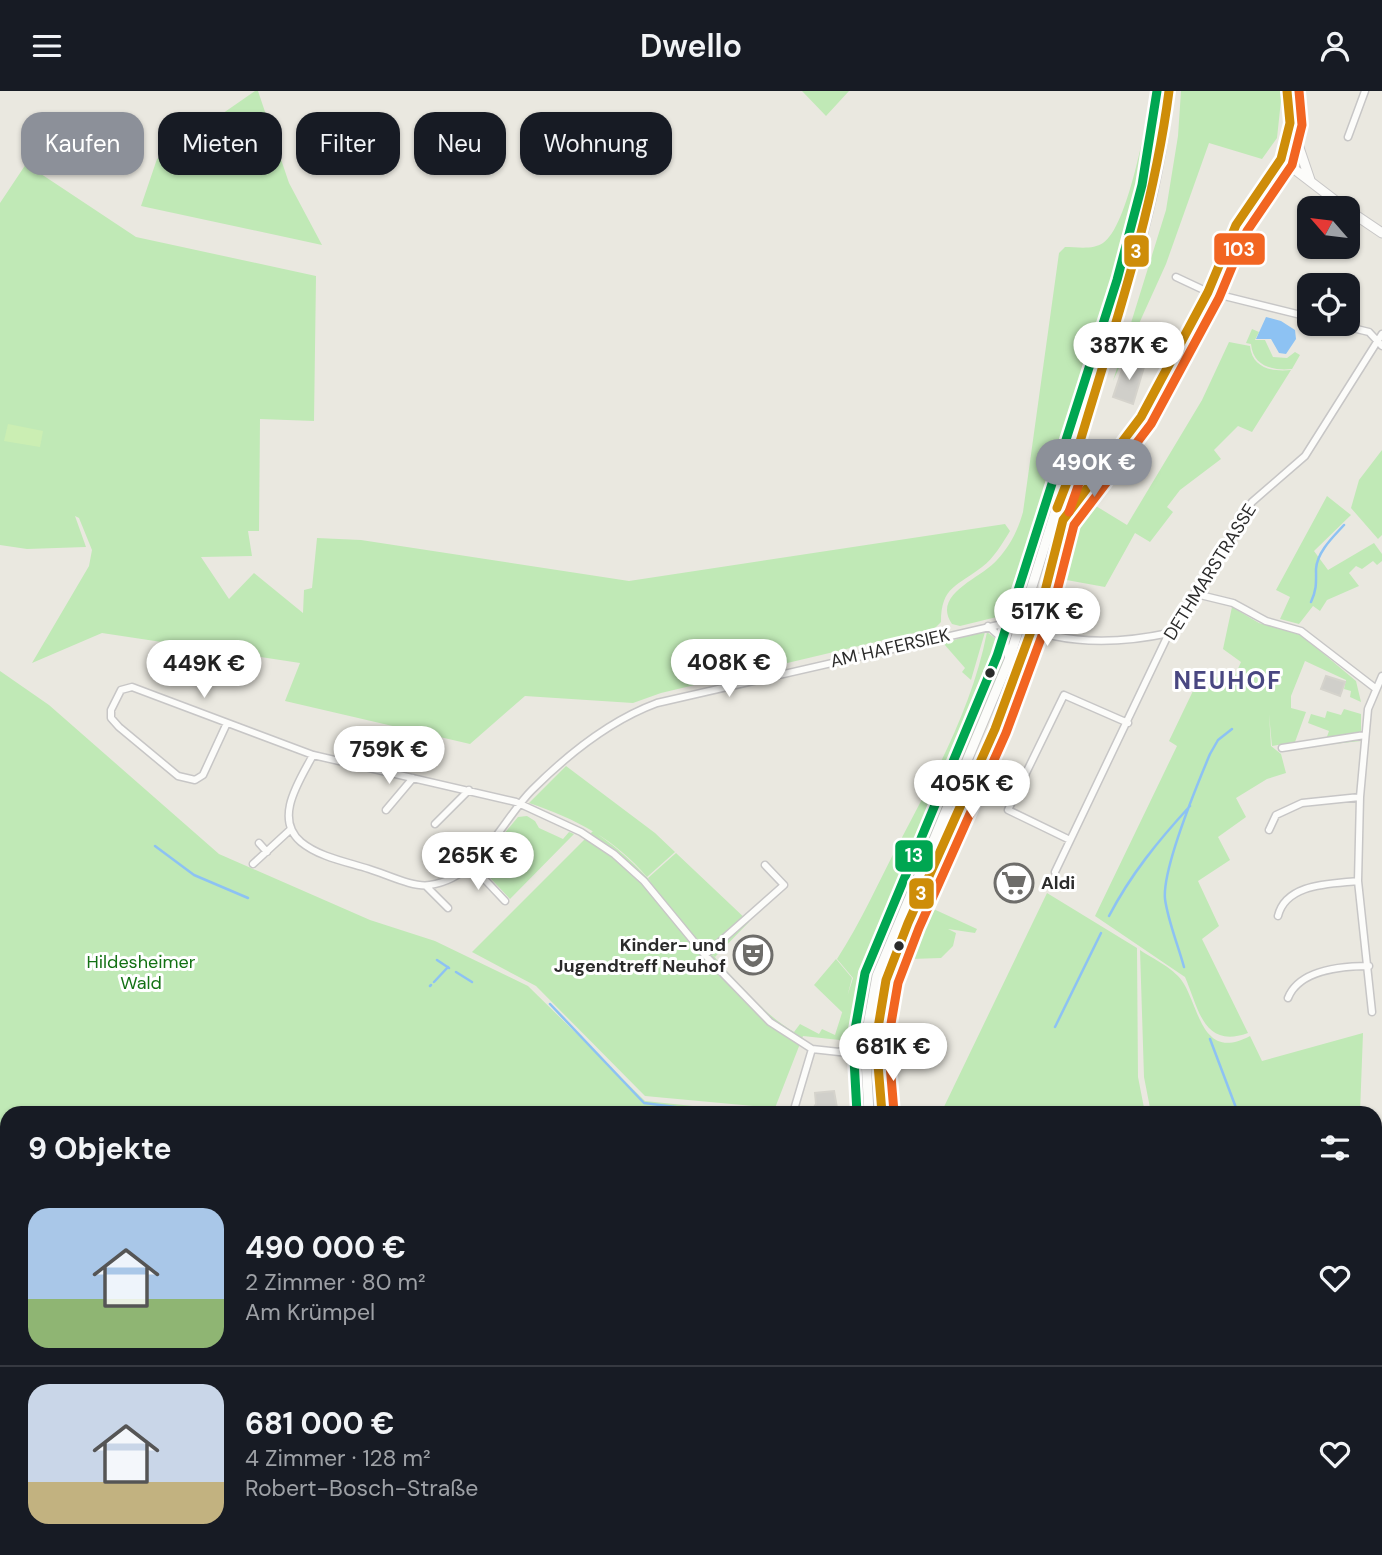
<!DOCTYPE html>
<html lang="de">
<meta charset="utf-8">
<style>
body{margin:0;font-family:"DM Sans",sans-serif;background:#242831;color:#f1f3f6;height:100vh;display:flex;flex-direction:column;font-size:26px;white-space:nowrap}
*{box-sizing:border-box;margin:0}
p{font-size:23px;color:#9ea1a6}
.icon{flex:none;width:38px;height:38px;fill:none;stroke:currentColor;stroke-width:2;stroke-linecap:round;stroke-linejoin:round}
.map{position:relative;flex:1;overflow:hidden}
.sheet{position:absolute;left:0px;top:1015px;width:1382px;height:450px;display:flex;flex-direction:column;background:#171b24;border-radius:21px 21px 0 0;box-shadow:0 2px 5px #0004}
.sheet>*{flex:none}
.banner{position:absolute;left:21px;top:21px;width:700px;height:63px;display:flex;gap:14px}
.needle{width:46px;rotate:298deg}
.tools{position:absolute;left:1297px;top:105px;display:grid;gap:14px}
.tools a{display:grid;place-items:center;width:63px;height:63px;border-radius:14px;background:#171b24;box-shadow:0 2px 5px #0004;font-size:35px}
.price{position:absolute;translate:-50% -60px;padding:0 16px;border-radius:24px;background:#fff;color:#222;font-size:23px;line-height:46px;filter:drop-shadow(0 2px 4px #0008)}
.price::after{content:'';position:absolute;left:50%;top:42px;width:21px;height:16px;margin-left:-10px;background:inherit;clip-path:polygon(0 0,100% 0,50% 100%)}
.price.current{background:#8c9099;color:#fff}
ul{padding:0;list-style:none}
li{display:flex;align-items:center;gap:21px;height:175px;padding:0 28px}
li+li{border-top:2px solid #363941}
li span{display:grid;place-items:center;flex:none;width:196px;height:140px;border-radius:21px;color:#555}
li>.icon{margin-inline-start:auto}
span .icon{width:84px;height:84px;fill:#fffc;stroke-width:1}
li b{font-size:30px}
h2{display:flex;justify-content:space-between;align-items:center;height:84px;padding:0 28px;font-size:30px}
.pill{padding:0 24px;border-radius:21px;background:#171b24;box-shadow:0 2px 5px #0004;font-size:24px;line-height:63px}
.pill.current{background:#8c9099;color:#fff}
header{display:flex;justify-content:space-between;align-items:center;height:91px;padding:0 28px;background:#171b24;font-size:32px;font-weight:600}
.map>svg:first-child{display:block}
.green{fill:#c0e9b6}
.pitch{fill:#cbeeb3}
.water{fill:#8dc2f3}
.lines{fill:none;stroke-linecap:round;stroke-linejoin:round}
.stream{stroke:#8dc2f3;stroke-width:2.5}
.building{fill:#d0cfca;stroke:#d5d3cc;stroke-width:2}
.street-casing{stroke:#c7c6c6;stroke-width:9}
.secondary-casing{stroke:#c7c6c6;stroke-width:11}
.street{stroke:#fcfcfa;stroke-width:6}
.secondary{stroke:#fcfcfa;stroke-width:9}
.bus-1-casing{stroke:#fff;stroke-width:14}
.bus-2-casing{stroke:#fff;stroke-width:14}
.bus-3-casing{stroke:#fff;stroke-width:14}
.bus-1{stroke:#ce8d09;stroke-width:9}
.bus-2{stroke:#f26522;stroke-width:9}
.bus-3{stroke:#00a651;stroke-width:9}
.bus-dot{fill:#2b2b2b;stroke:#fff;stroke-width:2.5}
.labels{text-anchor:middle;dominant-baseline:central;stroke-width:6;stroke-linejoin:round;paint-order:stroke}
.street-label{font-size:18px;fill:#2b2b2b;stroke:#fff}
.poi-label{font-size:18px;font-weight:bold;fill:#2b2b2b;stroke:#fff;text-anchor:start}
.park-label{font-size:18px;fill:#137114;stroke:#fff}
.district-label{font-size:24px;font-weight:bold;letter-spacing:2px;fill:#494781;stroke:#fff}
.line-badge{stroke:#fff;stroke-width:2.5}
.badge-label{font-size:19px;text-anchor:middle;font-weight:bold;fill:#fff}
</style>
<header><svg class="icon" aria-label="menu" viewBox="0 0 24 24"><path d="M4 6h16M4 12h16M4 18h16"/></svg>Dwello<svg class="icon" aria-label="person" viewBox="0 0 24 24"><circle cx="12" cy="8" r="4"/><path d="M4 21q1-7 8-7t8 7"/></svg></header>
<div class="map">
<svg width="1382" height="1464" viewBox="0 0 1382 1464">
<rect width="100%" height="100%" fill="#eae8e0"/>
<path class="green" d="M255 0H258L289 92 322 154 141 115 157 68Z
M802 0H849L826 25Z
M1152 0H1161L1154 61 1144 109 1024 506 1009 523 960 535 952 533C931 503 982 487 997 469 1010 455 1018 439 1023 421L1059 162 1065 156C1077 156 1093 159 1103 152 1128 136 1146 32 1152 0Z
M1181 0H1282L1277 47 1262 68 1209 52 1166 173 1113 290 1166 119 1178 45Z
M26 73 136 146 316 185 314 330 260 328 259 440H248L252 465 201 466 229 508 254 482 303 522 304 499 312 497 317 447 361 449 629 490 1005 433 1010 440C1002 453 994 467 982 476 958 495 941 495 941 531L935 537 661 602 633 612 525 605 470 653 285 610 300 572 102 542 32 572 89 475 92 459 79 427 75 425 86 456 27 458 0 454V112Z
M1252 238 1259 241 1255 249H1265L1273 266 1287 267 1295 261 1300 264 1292 278C1272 280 1253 275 1251 253L1246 252Z
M1229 251 1250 255C1252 277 1272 281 1291 279L1252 341 1238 335 1214 359 1221 368 1180 399 1167 416 1173 421 1150 451 1135 442 1105 496 1061 488 1076 435 1091 412 1127 434 1202 309Z
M1382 359V444L1378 448 1351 417 1359 389Z
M1327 405 1351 424 1314 460 1328 479 1374 452 1382 463V470L1377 474 1373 470 1362 478 1356 475 1349 482 1359 495 1327 509 1320 520 1313 515 1299 533 1280 528 1290 506 1276 499Z
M1232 516 1259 532 1300 543 1356 590 1361 611 1350 606 1351 600 1344 598 1346 589 1305 570 1291 605V617L1306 621 1295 651 1272 655 1269 623 1271 655 1281 663 1286 682 1267 688 1236 707 1246 726 1218 746 1230 769 1198 790 1219 835 1202 848 1248 942C1203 958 1199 918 1185 886L1179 882 1095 825 1177 655 1169 650 1203 579 1231 593 1241 571 1223 558Z
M976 541H985L971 589 962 581 965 577 944 553Z
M987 541 1001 552 1003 572 874 884 858 951 803 945 775 1017 645 1005 536 895 472 861 593 740C651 778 690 841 737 891 754 909 773 929 794 941L800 933 819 943 822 938 835 944 853 887 837 868C861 831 878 792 898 754 934 685 972 618 987 541Z
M0 580 49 614 219 763 370 829 435 850 528 895 645 1010 760 1022H7V1458H1376V1123L1382 1116V1464H0Z
M1344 618 1361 623V650L1324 654 1329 640 1308 632 1311 623 1325 627 1327 620 1341 624Z
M566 675 655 742 675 761 647 786C615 748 576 728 529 712Z
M527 725 535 730 539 737 563 748 569 741 574 743 510 808 478 774 518 726Z
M676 762 749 831 715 866 648 787Z
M1047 802 1137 857 1138 986 1145 1022H941Z
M927 815 977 838 975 842 948 838 956 842 953 855 941 867 911 868C893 927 884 959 896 1022H893L886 966 890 928 880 931 891 880 919 816Z
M1140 859C1153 868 1176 878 1184 893 1200 920 1203 970 1250 945L1262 970 1363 942 1360 1022H1151L1144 986Z
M836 868 852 887 843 922 814 894Z"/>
<path class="pitch" d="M8 333 43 340 40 356 4 350Z"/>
<path class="water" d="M1266 226 1281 230 1295 239 1296 248 1286 263 1279 262 1271 248H1256Z"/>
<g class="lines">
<path class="stream" d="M1311 511C1317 498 1316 491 1316 478 1317 461 1333 446 1344 434
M155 755 194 784 248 807
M1109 825C1131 783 1158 750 1190 715
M437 869 449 877
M1184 876C1178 854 1168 830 1165 808 1162 777 1197 694 1210 663L1218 649 1232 638
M456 881 472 891
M434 891 448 876
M430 895 431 894
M550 913 644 1012 722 1022
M1055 936 1101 842
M1210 948 1238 1022"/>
</g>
<path class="building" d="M1125 270 1144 276 1133 313 1113 306Z
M1326 585 1345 591 1340 605 1321 598Z
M834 1000 837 1017 825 1022H810L816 1013 815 1002Z"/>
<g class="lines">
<defs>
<path id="street" d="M1348 46 1365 0
M1176 186 1208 201 1309 226
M1336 233 1369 241 1382 255
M1075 367 1104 373
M1064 428 1141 326 1208 201 1236 134 1281 68
M1196 503 1233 512 1266 530 1301 540 1375 597
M988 535 1005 550 1008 566
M227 632 203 684 195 689 178 685 119 636 111 627V619L121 599 132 596 313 664 516 711 581 741 614 763 644 790 705 864 770 931 812 958 876 965
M1282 657 1365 644
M313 664C300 689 273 727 301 751 319 766 347 771 369 778 386 783 413 797 430 794 480 787 501 730 532 699 567 664 611 629 657 612L1007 532C1023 535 1038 541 1054 545 1092 553 1132 550 1169 542
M386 719 413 687
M435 733 469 699
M1269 739 1276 724 1302 712 1360 706
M1070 749 1008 719 1064 604 1128 632
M259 752 267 761
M253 773 291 738
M471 774 505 810
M1055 781 1169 542 1252 411 1305 365 1382 243
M426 795 448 817
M1278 825C1286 792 1331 793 1358 790
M705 864 784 794 765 774
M1288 907C1299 879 1342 875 1369 875
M1372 921 1358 790 1360 706 1368 618 1382 585
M839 961 855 954 864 939
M793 1022 812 958"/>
<path id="secondary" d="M1287 0 1290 32 1281 68 1345 117
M1291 33 1310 89
M1348 119 1382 142
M869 1022 865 951 877 885 1009 569 1064 393 1070 383
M882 1022C865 899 904 842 953 736 980 677 1004 617 1026 556 1037 524 1049 492 1056 459 1064 428 1067 395 1076 364 1110 244 1158 125 1169 0
M1376 1365H1382"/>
</defs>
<use href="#street" class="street-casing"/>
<use href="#secondary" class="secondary-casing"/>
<use href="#street" class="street"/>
<use href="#secondary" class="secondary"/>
<defs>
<path id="bus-1" d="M1057 417 1071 381C1108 254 1152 131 1169 0
M882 1022 876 949 886 889 908 832 995 638 1043 508 1063 429 1141 326 1208 201 1236 134 1281 68 1290 32 1287 0"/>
<path id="bus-2" d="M1069 421 1083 381 1102 385
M894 1021 888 950 898 892 919 837 1006 642 1054 512 1074 434 1151 333 1219 207 1247 140 1292 74 1302 34 1299 0"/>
<path id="bus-3" d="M857 1022 853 950 865 882 997 565 1117 189 1142 94 1157 0"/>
</defs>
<use href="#bus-1" class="bus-1-casing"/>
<use href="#bus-2" class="bus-2-casing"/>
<use href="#bus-3" class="bus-3-casing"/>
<use href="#bus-1" class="bus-1"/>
<use href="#bus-2" class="bus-2"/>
<use href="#bus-3" class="bus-3"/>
</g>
<defs>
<symbol id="supermarket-ring" viewBox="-11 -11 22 22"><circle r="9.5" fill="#fff" stroke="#6e6d6a" stroke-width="1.5"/><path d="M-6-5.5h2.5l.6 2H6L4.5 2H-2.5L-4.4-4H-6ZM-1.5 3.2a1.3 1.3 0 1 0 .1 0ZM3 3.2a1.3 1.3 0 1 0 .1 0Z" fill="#6e6d6a"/></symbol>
<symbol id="theatre-ring" viewBox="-11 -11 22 22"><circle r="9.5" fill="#fff" stroke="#6e6d6a" stroke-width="1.5"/><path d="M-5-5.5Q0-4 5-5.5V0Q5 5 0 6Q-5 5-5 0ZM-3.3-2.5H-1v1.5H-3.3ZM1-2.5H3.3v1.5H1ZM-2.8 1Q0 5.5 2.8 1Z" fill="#6e6d6a"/></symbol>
</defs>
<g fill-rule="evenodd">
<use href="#supermarket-ring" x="992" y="770" width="44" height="44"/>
<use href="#theatre-ring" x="731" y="842" width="44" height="44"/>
</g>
<g class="bus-dot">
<circle cx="990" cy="582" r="6"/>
<circle cx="899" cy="855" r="6"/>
</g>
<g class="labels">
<g class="street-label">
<text transform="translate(1210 481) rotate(-58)">DETHMARSTRASSE</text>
<text transform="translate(890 557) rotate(-13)">AM HAFERSIEK</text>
</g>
<g class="poi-label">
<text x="1041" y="792">Aldi</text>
<text x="726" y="854" text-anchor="end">Kinder- und<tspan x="726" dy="21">Jugendtreff Neuhof</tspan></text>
</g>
<g class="park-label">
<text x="141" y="871">Hildesheimer<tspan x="141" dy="21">Wald</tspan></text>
</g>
<g class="district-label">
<text x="1228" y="589">NEUHOF</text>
</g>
</g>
<g class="line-badge">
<rect x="1213" y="141" width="53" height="34" rx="7" fill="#f26522"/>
<rect x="1123" y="143" width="27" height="34" rx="7" fill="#ce8d09"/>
<rect x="894" y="748" width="40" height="34" rx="7" fill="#00a651"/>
<rect x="908" y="786" width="27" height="33" rx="7" fill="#ce8d09"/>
</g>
<g class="badge-label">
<text x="1239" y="165">103</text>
<text x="1136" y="167">3</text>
<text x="914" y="771">13</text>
<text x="921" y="809">3</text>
</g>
</svg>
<div class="tools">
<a><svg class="needle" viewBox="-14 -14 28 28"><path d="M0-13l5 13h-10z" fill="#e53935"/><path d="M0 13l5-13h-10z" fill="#9ea1a6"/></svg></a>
<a><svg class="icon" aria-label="locate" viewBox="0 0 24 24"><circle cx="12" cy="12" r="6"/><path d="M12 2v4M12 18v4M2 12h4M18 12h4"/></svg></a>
</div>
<b class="price" style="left:1129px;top:291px">387K €</b>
<b class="price current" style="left:1094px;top:408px">490K €</b>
<b class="price" style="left:1047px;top:557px">517K €</b>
<b class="price" style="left:729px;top:608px">408K €</b>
<b class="price" style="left:204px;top:609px">449K €</b>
<b class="price" style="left:389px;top:695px">759K €</b>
<b class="price" style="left:972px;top:729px">405K €</b>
<b class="price" style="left:478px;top:801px">265K €</b>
<b class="price" style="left:893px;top:992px">681K €</b>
<div class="banner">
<a class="pill current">Kaufen</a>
<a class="pill">Mieten</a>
<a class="pill">Filter</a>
<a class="pill">Neu</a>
<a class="pill">Wohnung</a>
</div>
<section class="sheet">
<h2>9 Objekte<svg class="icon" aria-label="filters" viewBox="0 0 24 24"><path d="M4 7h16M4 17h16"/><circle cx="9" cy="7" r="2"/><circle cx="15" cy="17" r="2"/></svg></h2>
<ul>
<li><span style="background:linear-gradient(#a9c7e8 65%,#8fb573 0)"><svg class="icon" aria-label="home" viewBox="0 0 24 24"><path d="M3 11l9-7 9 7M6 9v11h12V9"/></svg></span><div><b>490 000 €</b><p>2 Zimmer · 80 m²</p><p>Am Krümpel</p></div><svg class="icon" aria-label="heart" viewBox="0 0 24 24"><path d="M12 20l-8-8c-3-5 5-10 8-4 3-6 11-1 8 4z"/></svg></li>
<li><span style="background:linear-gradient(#c9d6e8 70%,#c2b280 0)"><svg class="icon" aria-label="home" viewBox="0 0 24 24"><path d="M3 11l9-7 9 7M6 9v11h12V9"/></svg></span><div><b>681 000 €</b><p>4 Zimmer · 128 m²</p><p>Robert-Bosch-Straße</p></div><svg class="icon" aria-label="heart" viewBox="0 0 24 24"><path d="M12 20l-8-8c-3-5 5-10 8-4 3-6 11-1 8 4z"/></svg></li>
</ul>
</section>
</div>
